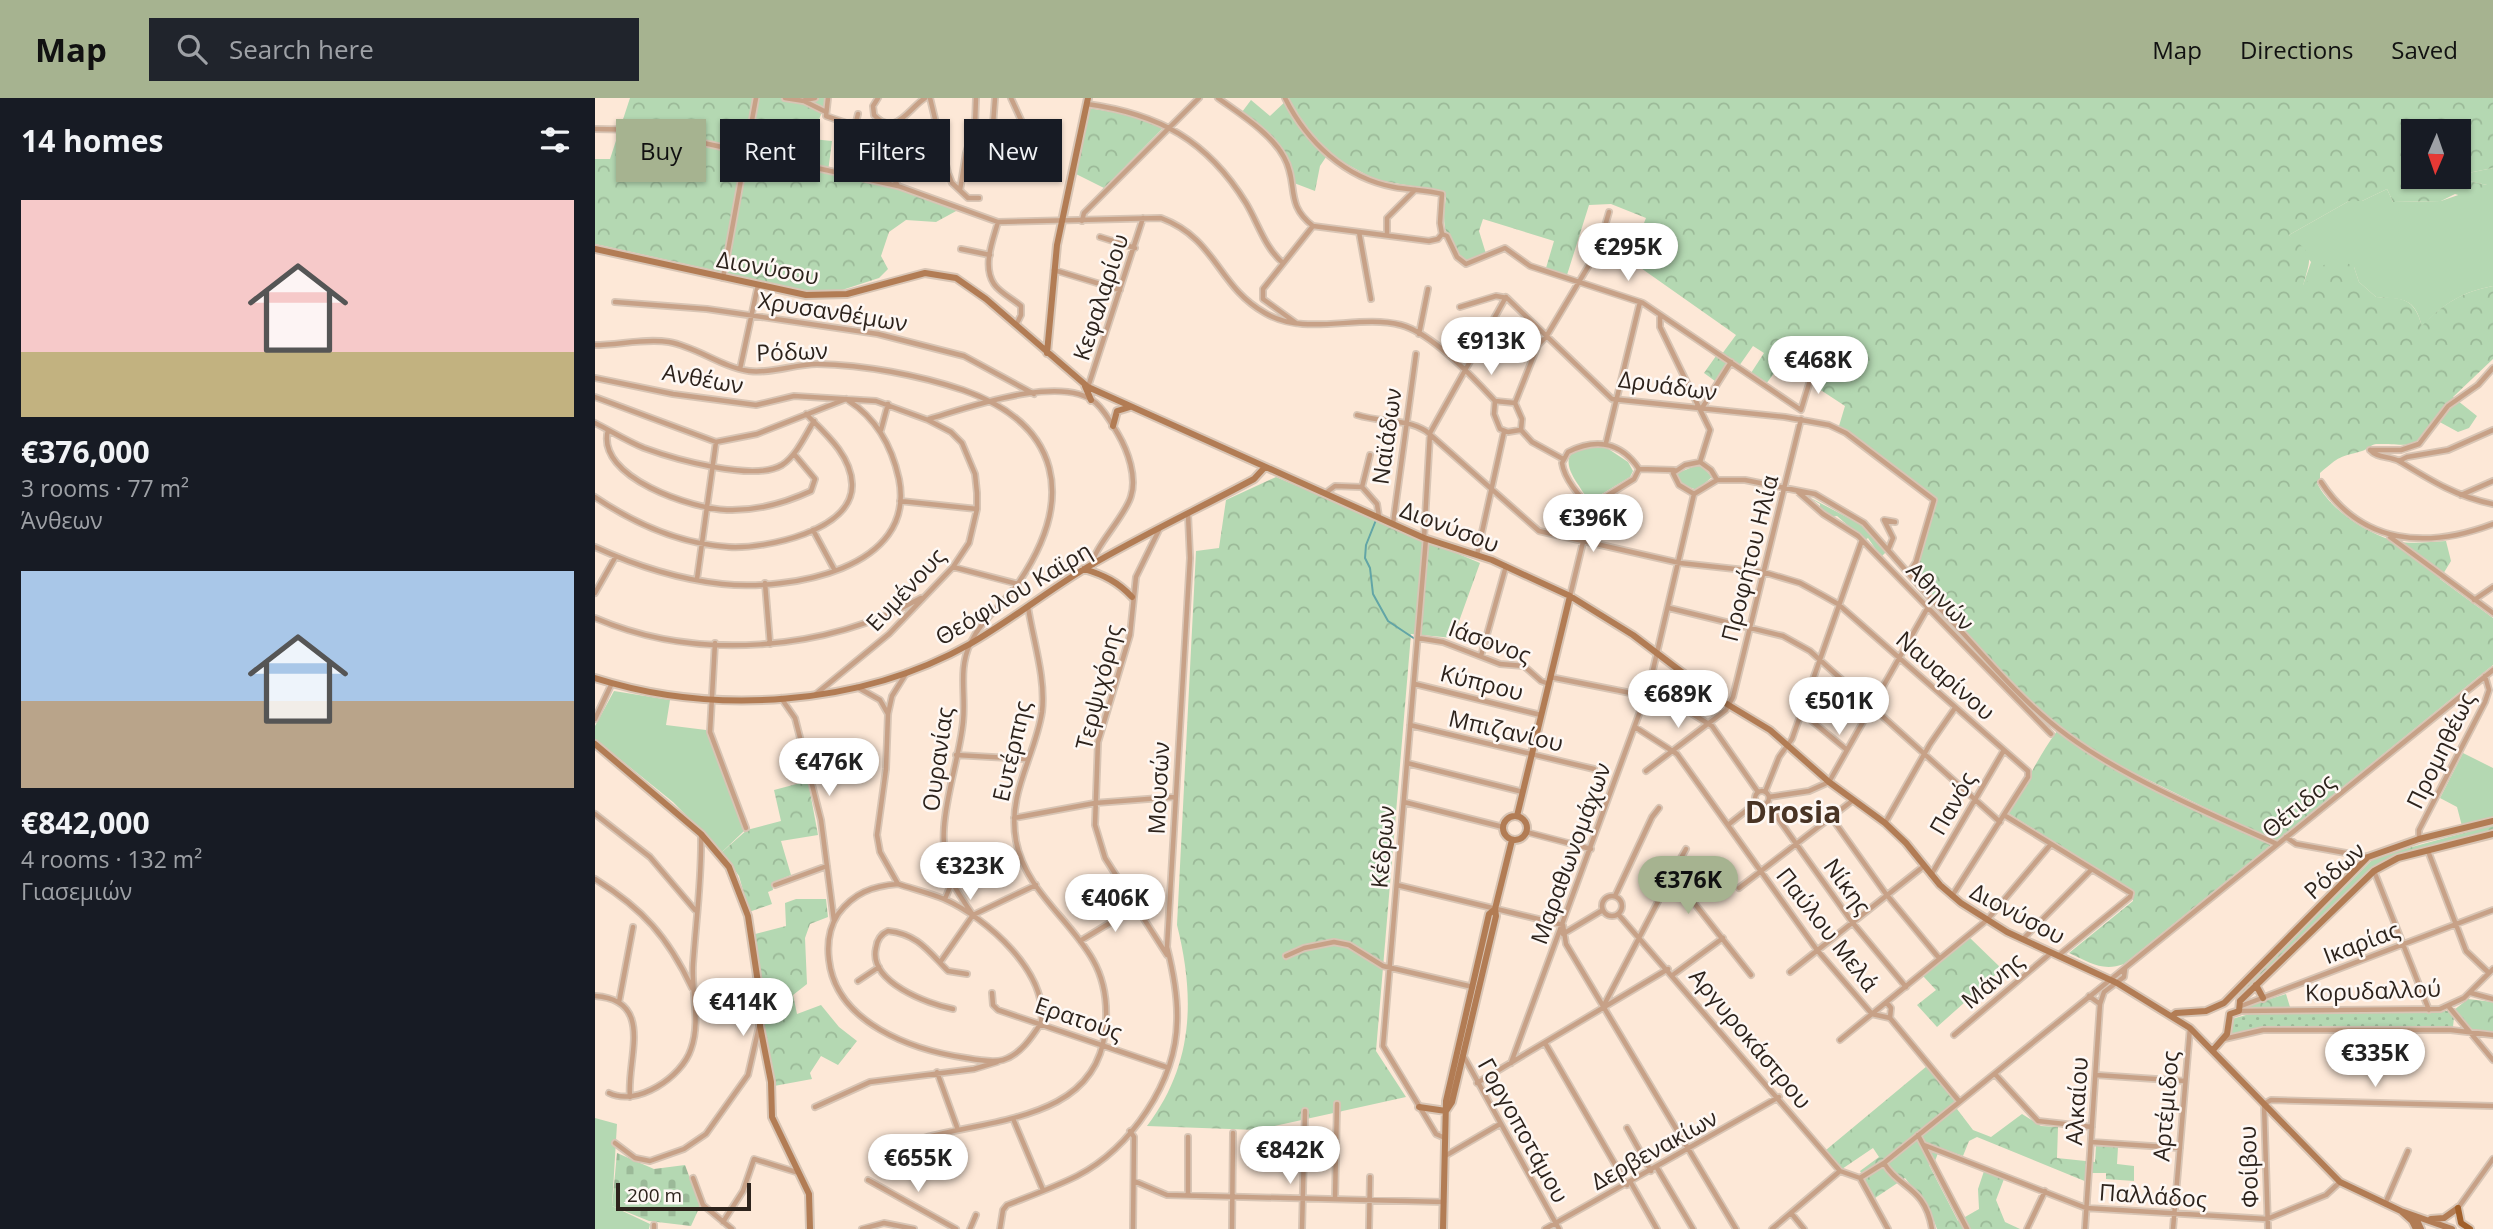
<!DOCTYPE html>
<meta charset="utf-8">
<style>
body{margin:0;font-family:"Open Sans",sans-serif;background:#20242c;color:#f1f3f6;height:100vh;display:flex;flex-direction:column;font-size:26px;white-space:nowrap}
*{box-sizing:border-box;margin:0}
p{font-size:23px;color:#9ea1a6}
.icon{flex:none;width:38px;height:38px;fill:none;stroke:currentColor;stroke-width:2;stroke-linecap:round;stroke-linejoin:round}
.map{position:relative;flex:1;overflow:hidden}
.sheet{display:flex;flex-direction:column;background:#171b24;width:595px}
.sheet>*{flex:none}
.guide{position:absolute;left:21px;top:21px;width:665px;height:63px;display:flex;gap:14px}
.needle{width:46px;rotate:182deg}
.tools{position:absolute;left:1806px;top:21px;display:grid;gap:14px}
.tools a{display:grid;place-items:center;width:70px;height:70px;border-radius:0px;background:#171b24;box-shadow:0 2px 5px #0004;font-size:35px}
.scale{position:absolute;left:21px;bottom:18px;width:135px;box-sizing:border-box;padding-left:7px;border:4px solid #2d231c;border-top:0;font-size:19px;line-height:24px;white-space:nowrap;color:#2d231c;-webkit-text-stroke:5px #fef8f4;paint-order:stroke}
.price{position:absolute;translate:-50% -60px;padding:0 16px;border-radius:24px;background:#fff;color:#222;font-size:23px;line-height:46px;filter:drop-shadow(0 2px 4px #0008)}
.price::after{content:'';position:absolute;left:50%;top:42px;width:21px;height:16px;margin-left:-10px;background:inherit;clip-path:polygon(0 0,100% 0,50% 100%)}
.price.on{background:#a6b390;color:#111}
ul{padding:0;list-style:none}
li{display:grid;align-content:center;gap:14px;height:371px;padding:0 21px}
li span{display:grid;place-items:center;height:217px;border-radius:0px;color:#555}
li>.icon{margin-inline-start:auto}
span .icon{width:126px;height:126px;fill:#fffc;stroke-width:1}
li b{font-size:30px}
h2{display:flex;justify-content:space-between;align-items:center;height:84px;padding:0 21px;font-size:30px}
.chip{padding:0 24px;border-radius:0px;background:#171b24;box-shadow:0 2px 5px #0004;font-size:24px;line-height:63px}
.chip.on{background:#a6b390;color:#111}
header{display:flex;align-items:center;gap:42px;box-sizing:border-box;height:98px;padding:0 35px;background:#a6b390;color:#111}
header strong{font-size:33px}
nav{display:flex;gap:38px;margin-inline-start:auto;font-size:24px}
.search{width:490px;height:63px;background:#20242c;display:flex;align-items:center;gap:18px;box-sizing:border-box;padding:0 24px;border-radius:0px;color:#9ea1a6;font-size:26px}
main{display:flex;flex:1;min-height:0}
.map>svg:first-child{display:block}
.green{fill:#b4d8b2}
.forest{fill:url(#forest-crowns)}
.cemetery{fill:url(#cemetery-stones)}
.garden{fill:url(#garden-dots)}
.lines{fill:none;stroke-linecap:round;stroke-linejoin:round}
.stream{stroke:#62a5a6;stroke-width:2}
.street-casing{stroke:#d8c5b5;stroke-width:8}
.secondary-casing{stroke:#d8c5b5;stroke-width:10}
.primary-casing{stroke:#d8c5b5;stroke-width:10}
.street{stroke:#c7a187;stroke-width:4.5}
.secondary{stroke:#b27c54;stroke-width:6}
.primary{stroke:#a2602a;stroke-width:6}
.labels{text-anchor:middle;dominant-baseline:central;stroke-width:5;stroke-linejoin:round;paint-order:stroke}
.street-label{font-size:23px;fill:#2d231c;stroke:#fef8f4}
.district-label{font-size:30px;font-weight:bold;fill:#493424;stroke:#fef8f4}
</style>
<header>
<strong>Map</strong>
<div class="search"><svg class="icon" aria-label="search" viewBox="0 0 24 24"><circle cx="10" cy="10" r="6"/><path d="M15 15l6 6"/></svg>Search here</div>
<nav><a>Map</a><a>Directions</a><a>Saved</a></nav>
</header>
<main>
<section class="sheet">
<h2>14 homes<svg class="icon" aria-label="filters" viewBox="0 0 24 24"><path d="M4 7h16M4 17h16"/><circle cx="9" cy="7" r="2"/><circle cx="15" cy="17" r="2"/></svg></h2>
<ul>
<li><span style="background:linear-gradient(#f6c9c9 70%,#c2b280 0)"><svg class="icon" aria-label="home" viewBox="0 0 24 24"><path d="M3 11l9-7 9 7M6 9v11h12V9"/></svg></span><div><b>€376,000</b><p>3 rooms · 77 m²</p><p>Άνθεων</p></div></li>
<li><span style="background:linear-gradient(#a9c7e8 60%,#b9a48a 0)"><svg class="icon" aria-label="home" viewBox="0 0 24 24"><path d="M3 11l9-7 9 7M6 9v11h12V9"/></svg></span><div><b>€842,000</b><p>4 rooms · 132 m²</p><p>Γιασεμιών</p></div></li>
</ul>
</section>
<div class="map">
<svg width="1898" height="1131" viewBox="0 0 1898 1131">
<defs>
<pattern id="forest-crowns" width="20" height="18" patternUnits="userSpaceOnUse" patternTransform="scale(1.75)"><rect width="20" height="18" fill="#b4d8b2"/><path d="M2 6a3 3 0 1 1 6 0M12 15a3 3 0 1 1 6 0" fill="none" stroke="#9bb998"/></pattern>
<pattern id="cemetery-stones" width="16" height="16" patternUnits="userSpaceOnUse" patternTransform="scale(1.75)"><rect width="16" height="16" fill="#b4d8b2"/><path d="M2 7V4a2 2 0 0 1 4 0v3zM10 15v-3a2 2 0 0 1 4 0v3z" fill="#9bb998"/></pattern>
<pattern id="garden-dots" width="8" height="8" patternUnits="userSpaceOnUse" patternTransform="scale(1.75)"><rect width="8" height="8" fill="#b4d8b2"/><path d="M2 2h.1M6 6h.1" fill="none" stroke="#9bb998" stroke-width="1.8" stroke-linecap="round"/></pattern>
</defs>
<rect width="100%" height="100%" fill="#fde8d7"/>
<path class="green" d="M1864 70 1868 76 1898 70V188C1867 194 1849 205 1827 229 1820 199 1808 201 1781 199L1764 184 1759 169 1707 190 1716 164 1694 137 1754 103H1767L1792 91 1798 104 1846 103 1892 87 1855 79H1864Z
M1009 348 1033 364 1038 373 1035 379 997 402C989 398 987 392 982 385 963 356 978 348 1009 348Z
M1105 366 1117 379 1102 392 1088 387 1080 376Z
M1210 397 1265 426 1291 454 1286 459 1273 440 1270 442 1242 418 1237 419 1225 411V406Z
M19 593 75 602 71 627 111 632 149 733 127 754 78 704 0 641V628Z
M1868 655 1898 670V720L1867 728 1862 709 1845 700Z
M0 1020 22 1026 17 1108 55 1126 54 1131H0Z"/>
<path class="forest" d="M35 0H232L217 41 237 43 233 74 301 90 363 112 341 124 311 122 294 134 286 158 293 171 284 180 244 193 208 192 0 146V61H15Z
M694 0H1898V70L1868 76 1864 70V33H1818V79H1855L1892 87 1894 96 1883 103 1860 96 1846 103 1798 104 1792 91 1767 103H1754L1694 137C1720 158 1716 158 1708 188L1725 169 1743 160 1759 169 1764 184 1781 199C1807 200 1819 199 1827 228 1849 205 1867 194 1898 188V261L1858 299 1882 318 1874 330 1863 334 1841 322C1816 355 1818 345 1781 346 1775 347 1773 351 1767 353 1743 360 1746 357 1725 375V382L1722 385C1735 411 1768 433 1796 442 1813 447 1834 444 1851 443L1856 463 1845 481 1898 520V567L1680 744 1511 661 1464 630 1423 593 1320 478 1342 401 1244 328 1250 308 1186 266 1171 286 1156 275 1169 255 1158 248 1144 268 1135 262 1120 283 1109 275 1121 258 1124 260 1141 237 1043 168 1037 155 1051 120 1016 106 994 107 972 177 951 170 959 143 888 121 884 133 892 159 872 165C850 147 846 127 851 100L847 93 781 82 733 56 725 68 720 93 699 85C695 53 670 34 647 14L656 2 675 18Z
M493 10 543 18 568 30 509 90 479 75Z
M681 379 885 465 858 540 816 536 781 953 811 999 662 1032 552 1028C599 966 600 899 582 827L601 453 624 450 631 402Z
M1462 633 1506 664 1676 747 1529 866C1507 874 1494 864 1474 855L1538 803V793L1413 715C1431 687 1442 660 1462 633Z
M213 683 223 737 186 743 196 777 177 785 178 792 173 794 177 806 154 814 144 778 127 754 152 732 186 723 179 692Z
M1898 727V733L1827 750 1778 770 1647 897H1642L1780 759Z
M201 801H231L233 819 215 826 210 840 212 886 198 897 202 916 226 907 244 929 262 943 243 967 226 958 215 975 217 981 179 988C179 961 165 938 170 911L160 836 191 828 190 805Z
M1374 839 1407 871 1342 929 1322 907 1341 892 1328 878Z
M1691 896 1695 909 1649 911V909Z
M1873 901 1898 904V935L1874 931 1859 912Z
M1332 968 1362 1004 1359 1007 1378 1032 1396 1039 1427 1016 1446 1028 1463 1029 1462 1060 1500 1064 1501 1048 1523 1049 1522 1066 1539 1068V1083L1511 1081V1075H1494L1492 1084 1382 1039 1374 1043 1368 1058 1345 1050 1340 1063 1334 1067 1363 1123 1384 1111 1383 1091 1389 1073 1409 1081 1401 1102 1410 1124 1425 1131H1342L1334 1110 1310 1080 1280 1100 1265 1073 1284 1059 1278 1050 1247 1071 1231 1052Z"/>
<path class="cemetery" d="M22 1055 59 1071 90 1067 105 1108 96 1128 54 1123 17 1108Z"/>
<path class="garden" d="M1854 913 1859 919 1858 929H1675L1635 936 1637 921 1658 915Z"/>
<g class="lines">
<path class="stream" d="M781 422 771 447 770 460 775 470 778 496 793 523 820 541"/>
<defs>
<path id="street" d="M190 0 209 3 229 13
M233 0 231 18 260 28 285 56 303 88
M283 0 278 8 279 17C300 40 313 11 330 0
M335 0 353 75 357 85 373 100H384
M623 0C645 16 676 35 689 59 704 86 689 106 718 128L834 143 843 141 847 136
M690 0C712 44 750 80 799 89 815 92 832 92 847 96L845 125 847 136
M210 2 220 0
M492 6C564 16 612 42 651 105 663 125 670 150 688 165
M381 25 425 36 426 22 416 0
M398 27 400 0
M260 28 263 16
M0 31 50 32 303 88 403 124 566 120C622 141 622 188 670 215 711 239 762 216 806 227 837 235 879 280 900 303
M365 92 371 55 380 27 381 0
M487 123 489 115 604 0
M403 124C398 142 387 168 399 186 405 195 418 201 426 208V217L421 227
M764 134 776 201
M847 136 852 138 862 159 871 166 910 150 935 168 1048 205 1206 312 1217 276
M792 137V120L820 92
M505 139 540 150
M366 151 395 157
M459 172 525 192
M128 180 161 0
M20 204 112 211 283 236 369 258 439 296
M865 209 901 198 912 200 1017 301 1190 319 1234 327 1251 335 1339 402 1321 464 1314 475
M1065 219V229L1115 332 1105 364
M701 225 668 201V191L718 128
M824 236 833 191
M0 247C24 247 50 240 74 244 102 249 126 269 154 273 176 276 200 266 222 266 270 267 323 277 368 292 467 327 480 401 424 484 409 506 387 520 375 546 363 572 371 596 368 624 363 675 334 735 358 785 363 796 371 807 378 817
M145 271 163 187
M0 280 78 296 161 307 199 298 281 303 333 322 356 334 367 345 380 376 382 395V411L374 445 358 469 294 536 221 596
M493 289 548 120
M0 299 121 344 162 336 251 301
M900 303 899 316 905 331 913 334 925 332
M900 303 920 305 927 321 926 332
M920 305 943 247 951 239 1003 152 1014 114
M1107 310 1136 264
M762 317C787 325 810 320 831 333L944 433 1085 465 1168 474 1205 485 1227 497 1243 506 1433 673V679L1357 798
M334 321C372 310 467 275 501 305 510 313 517 326 523 336 533 353 542 379 536 398 531 418 496 452 498 467
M0 325C16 333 32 343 49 350 79 361 159 384 187 367 201 358 210 338 219 323
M13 332C0 380 99 411 132 412 161 413 190 405 216 393L220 381 199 356
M286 332 293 306
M926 332 937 344 968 361
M1011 345 1045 204
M1775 352H1806L1824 346 1853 308 1883 287 1898 270
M1775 352C1781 360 1795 358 1804 363 1835 382 1862 399 1898 406
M1804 363 1812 359 1853 352 1898 332
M1105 364 1116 372 1122 382 1099 396 1084 387 1078 375 1090 367Z
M1044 371 1079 372
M1122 382H1150L1220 396 1269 425 1337 502 1234 684 1214 693 1174 699
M1726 384C1767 447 1832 451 1898 426
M767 389 775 357
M732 394 740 388 767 389 782 406 784 419
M1203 394 1228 416 1263 438 1456 636
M1866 397 1898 383
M0 399C40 426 86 446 134 449 170 451 259 433 257 386 256 357 230 335 211 316
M305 403 382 411
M997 407C984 401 969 379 967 365L973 354C1001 340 1026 344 1044 371
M997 407 1039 381 1044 371
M798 426 821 256
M218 432 239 471
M564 432 541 479 535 537 503 644 500 727 510 760 572 857
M1795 439 1898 515
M829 440 835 335 911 199
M831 440 788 948 841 1036 850 1040
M0 449C41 468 82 481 127 486 193 493 322 472 304 381 297 349 282 321 254 303
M1293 452 1298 440 1289 422 1300 424
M882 457 909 334
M358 469 423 486
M102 481 121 344
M170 485 175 546
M0 495 21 458
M975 498 997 407
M1337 502C1381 547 1422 601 1473 638 1530 680 1617 717 1682 746
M1879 502 1898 489
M1074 510 1188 538 1215 553 1405 724
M0 520C102 564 230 553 326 500
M823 540 848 544 905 566 929 568 946 583 954 586
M120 545 115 634 151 730
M886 558 911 468
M955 579 1051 598
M820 586 946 617
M262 589 285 602 293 616
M1054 589 1117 628 1163 694
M186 600 200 620 226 722 239 823
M1206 614 1252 652
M0 621 17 585
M815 627 999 671
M1040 629 1082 656 1222 852 1277 916 1295 920
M361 657 432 661
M812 665 928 694
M1051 673 1131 612 1138 599 1206 321
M1160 700a7 7 0 1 1 14 0a7 7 0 1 1-14 0Z
M1170 694 1184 659 1197 641 1267 442
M809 704 908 729
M1172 705 1257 824 1311 889
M0 716 55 759 100 812
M1409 717 1536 795 1535 799 1464 857
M1236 719 1291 796 1344 860
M419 720 500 705 579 699
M1290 725 1335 646 1360 610
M1133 727 1162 704
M931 734 996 751
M1691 739 1701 746 1773 759
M1824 741V732L1890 604 1894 592 1890 578
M1091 751 1082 767 1081 782 1156 877
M1833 753 1871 853 1894 875
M1779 773 1834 912
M1336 777 1409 652
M0 781C48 811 73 839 97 890
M303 786C318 791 334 795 349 801 392 820 454 875 446 925 437 939 425 957 408 962 397 965 382 962 371 960 317 952 241 925 234 862 232 846 234 830 243 816 259 795 277 788 303 786Z
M303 786 285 754 282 737 291 671 293 616 297 598 312 574
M180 787 232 768
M802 787 968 827 971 846 1141 1131
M1144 790 1257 703
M1007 808a10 10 0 1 1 20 0a10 10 0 1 1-20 0Z
M1020 798 1057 719 1064 710
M350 801 357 784
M1023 816 1245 1073 1265 1080
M968 836 1008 812
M1428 841 1496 772
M485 843 543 808
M691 858 709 850 739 844 754 847 788 868 878 889
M346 863 378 817 441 787
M1195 874 1329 768
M1079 876 1128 840
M263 883 284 869
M397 895 398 907 403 912 571 969
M1876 895 1898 901
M0 898C61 902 31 962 35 999
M1494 898 1505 906
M24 904 38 829
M1292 905 1296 910 1295 920 1364 1003
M1646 908 1898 812
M1008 909 1082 767
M1854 909 1898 962
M358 911C333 906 273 884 281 850 282 842 286 836 293 833 323 836 334 854 353 873L372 876
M1644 913 1845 911 1869 900 1898 871
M1359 937 1456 855
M1629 941 1668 932H1856L1898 937
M1245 942 1392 822 1456 746
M950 945 1032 1087
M868 957 964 1131
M916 965 1054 589 1099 396
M342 974 363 1032
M1400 976 1443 1023 1497 1029
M1501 977 1590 983
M882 985 1073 871
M14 995C42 1009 87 979 96 951 106 923 96 894 98 866 101 823 107 780 106 737
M220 1009 275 984 379 971 402 964
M419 1023 448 1092
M1032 1030 1056 1073
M535 1033 539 1039 538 1131
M1323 1037 1372 1131
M1496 1044 1585 1050
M20 1045 40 1060 55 1063 89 1051 111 1036 153 977 164 929
M1329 1047 1491 1110 1672 1121 1731 1097 1745 1084
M292 1054C359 1017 498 1038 510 934 513 909 511 885 498 862 475 821 430 792 421 743 412 695 440 659 447 614 451 580 438 542 433 509
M850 1058 905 1026
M1062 1070 1098 1131
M98 1080 108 1107 137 1131
M1265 1080 1293 1131
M1265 1080 1289 1065
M273 1082 361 1131
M539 1083 572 1097 849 1104
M1036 1085 1062 1131
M593 1097V1039
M740 1101 742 1006
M1790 1106 1813 1053
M1863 1110 1898 1061
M1196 1115 1209 1131
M128 1124 148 1093 159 1061 201 1074
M59 1131V1127
M267 1131 289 1125 319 1131
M375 1131 381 1117
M405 1131 408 1112 412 1107C435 1098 460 1089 482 1078 536 1050 581 984 582 923 583 897 578 873 572 849L595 460 593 416
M637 1131 638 1035
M707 1131 710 1013
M774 1131 775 1079
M950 1131 1184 999
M1177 1131 1245 1073
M1337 1131C1330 1088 1304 1091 1289 1065L1898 572
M1432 1131 1450 1093
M1490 1131 1505 906 1509 894 1529 879 1530 871
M1578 1131 1595 930
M1673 1131 1669 1006 1676 1002 1898 1008"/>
<path id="secondary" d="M0 151 211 197 252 196 330 175 361 180 391 201 493 289 829 440 897 462 975 498 1038 537 1117 597 1175 632 1234 684 1290 725 1311 745 1345 787 1366 805 1412 834 1522 885 1595 930 1745 1084 1806 1113 1857 1131
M452 255 462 147 493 0
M490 288 496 302
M518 328 522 313 535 309
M489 471C509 477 523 484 537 499
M0 580C120 618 265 608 375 546 415 523 451 494 491 470 545 438 603 411 659 381L670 369
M0 646 106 736 134 769 153 818 165 898V928L176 984 177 1019 214 1096 215 1131
M908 730a12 12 0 1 1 24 0a12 12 0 1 1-24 0Z
M922 718 975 498
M900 811 917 742
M1661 887 1668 900
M1645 903 1779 773 1803 760 1898 736
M1635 916 1644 913 1645 903
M1577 918 1581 915 1611 913 1629 905 1773 759 1824 741 1898 723
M1618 952 1632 936 1635 916
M824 1009 851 1013
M1807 1114 1817 1123 1821 1131
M1820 1118 1826 1131
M1836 1121 1849 1120 1863 1110
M848 1131 851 1003 894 816 900 811 901 818 857 1004 851 1013"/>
<path id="primary" d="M1863 1110 1866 1125 1875 1131"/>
</defs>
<use href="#street" class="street-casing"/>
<use href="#secondary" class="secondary-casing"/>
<use href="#primary" class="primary-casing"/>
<use href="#street" class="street"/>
<use href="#secondary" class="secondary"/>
<use href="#primary" class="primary"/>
</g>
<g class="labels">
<g class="street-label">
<text transform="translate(173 169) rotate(10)">Διονύσου</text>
<text transform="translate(505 199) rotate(-72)">Κεφαλαρίου</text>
<text transform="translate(238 213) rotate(9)">Χρυσανθέμων</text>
<text transform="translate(197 253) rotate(-2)">Ρόδων</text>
<text transform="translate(108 280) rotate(10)">Ανθέων</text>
<text transform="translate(1073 287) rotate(8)">Δρυάδων</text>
<text transform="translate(791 338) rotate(-82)">Ναϊάδων</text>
<text transform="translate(855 428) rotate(21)">Διονύσου</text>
<text transform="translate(1154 460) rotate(-76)">Προφήτου Ηλία</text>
<text transform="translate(310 491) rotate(-47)">Ευμένους</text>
<text transform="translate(418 495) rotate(-31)">Θεόφιλου Καϊρη</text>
<text transform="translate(1346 498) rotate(46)">Αθηνών</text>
<text transform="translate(895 543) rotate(20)">Ιάσονος</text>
<text transform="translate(1351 577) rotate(41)">Ναυαρίνου</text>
<text transform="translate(887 584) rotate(14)">Κύπρου</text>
<text transform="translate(503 589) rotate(-76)">Τερψιχόρης</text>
<text transform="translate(911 632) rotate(13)">Μπιζανίου</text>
<text transform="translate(1845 652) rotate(-64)">Προμηθέως</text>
<text transform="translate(416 653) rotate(-77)">Ευτέρπης</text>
<text transform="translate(342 661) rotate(-82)">Ουρανίας</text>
<text transform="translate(563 690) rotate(-87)">Μουσών</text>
<text transform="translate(1357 705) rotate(-60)">Πανός</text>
<text transform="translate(1703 707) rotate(-39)">Θέτιδος</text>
<text transform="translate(787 749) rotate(-85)">Κέδρων</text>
<text transform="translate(975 755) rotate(-70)">Μαραθωνομάχων</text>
<text transform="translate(1739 772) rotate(-42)">Ρόδων</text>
<text transform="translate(1253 788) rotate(54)">Νίκης</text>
<text transform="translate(1423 815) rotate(28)">Διονύσου</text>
<text transform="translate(1233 831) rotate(52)">Παύλου Μελά</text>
<text transform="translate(1766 844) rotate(-21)">Ικαρίας</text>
<text transform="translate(1397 882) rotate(-40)">Μάνης</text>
<text transform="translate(1778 892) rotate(-2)">Κορυδαλλού</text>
<text transform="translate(484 920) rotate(19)">Ερατούς</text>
<text transform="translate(1156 940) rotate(50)">Αργυροκάστρου</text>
<text transform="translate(1481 1003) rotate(-86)">Αλκαίου</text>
<text transform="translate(1570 1008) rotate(-85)">Αρτέμιδος</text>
<text transform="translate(929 1032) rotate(61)">Γοργοποτάμου</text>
<text transform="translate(1059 1051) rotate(-29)">Δερβενακίων</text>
<text transform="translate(1653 1069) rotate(-92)">Φοίβου</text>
<text transform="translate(1558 1097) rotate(4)">Παλλάδος</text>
</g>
<g class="district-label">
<text x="1198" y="713">Drosia</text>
</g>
</g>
</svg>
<div class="tools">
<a><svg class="needle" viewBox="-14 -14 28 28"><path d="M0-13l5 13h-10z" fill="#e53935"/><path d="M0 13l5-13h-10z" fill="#9ea1a6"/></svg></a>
</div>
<div class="scale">200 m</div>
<b class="price" style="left:1033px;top:185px">€295K</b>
<b class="price" style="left:896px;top:279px">€913K</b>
<b class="price" style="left:1223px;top:298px">€468K</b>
<b class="price" style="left:998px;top:456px">€396K</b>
<b class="price" style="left:1083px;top:632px">€689K</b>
<b class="price" style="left:1244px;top:639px">€501K</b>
<b class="price" style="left:234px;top:700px">€476K</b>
<b class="price" style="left:375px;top:804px">€323K</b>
<b class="price on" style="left:1093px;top:818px">€376K</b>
<b class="price" style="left:520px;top:836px">€406K</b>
<b class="price" style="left:148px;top:940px">€414K</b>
<b class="price" style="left:1780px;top:991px">€335K</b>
<b class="price" style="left:695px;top:1088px">€842K</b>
<b class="price" style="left:323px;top:1096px">€655K</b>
<div class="guide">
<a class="chip on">Buy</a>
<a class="chip">Rent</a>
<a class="chip">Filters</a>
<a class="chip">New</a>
</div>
</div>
</main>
